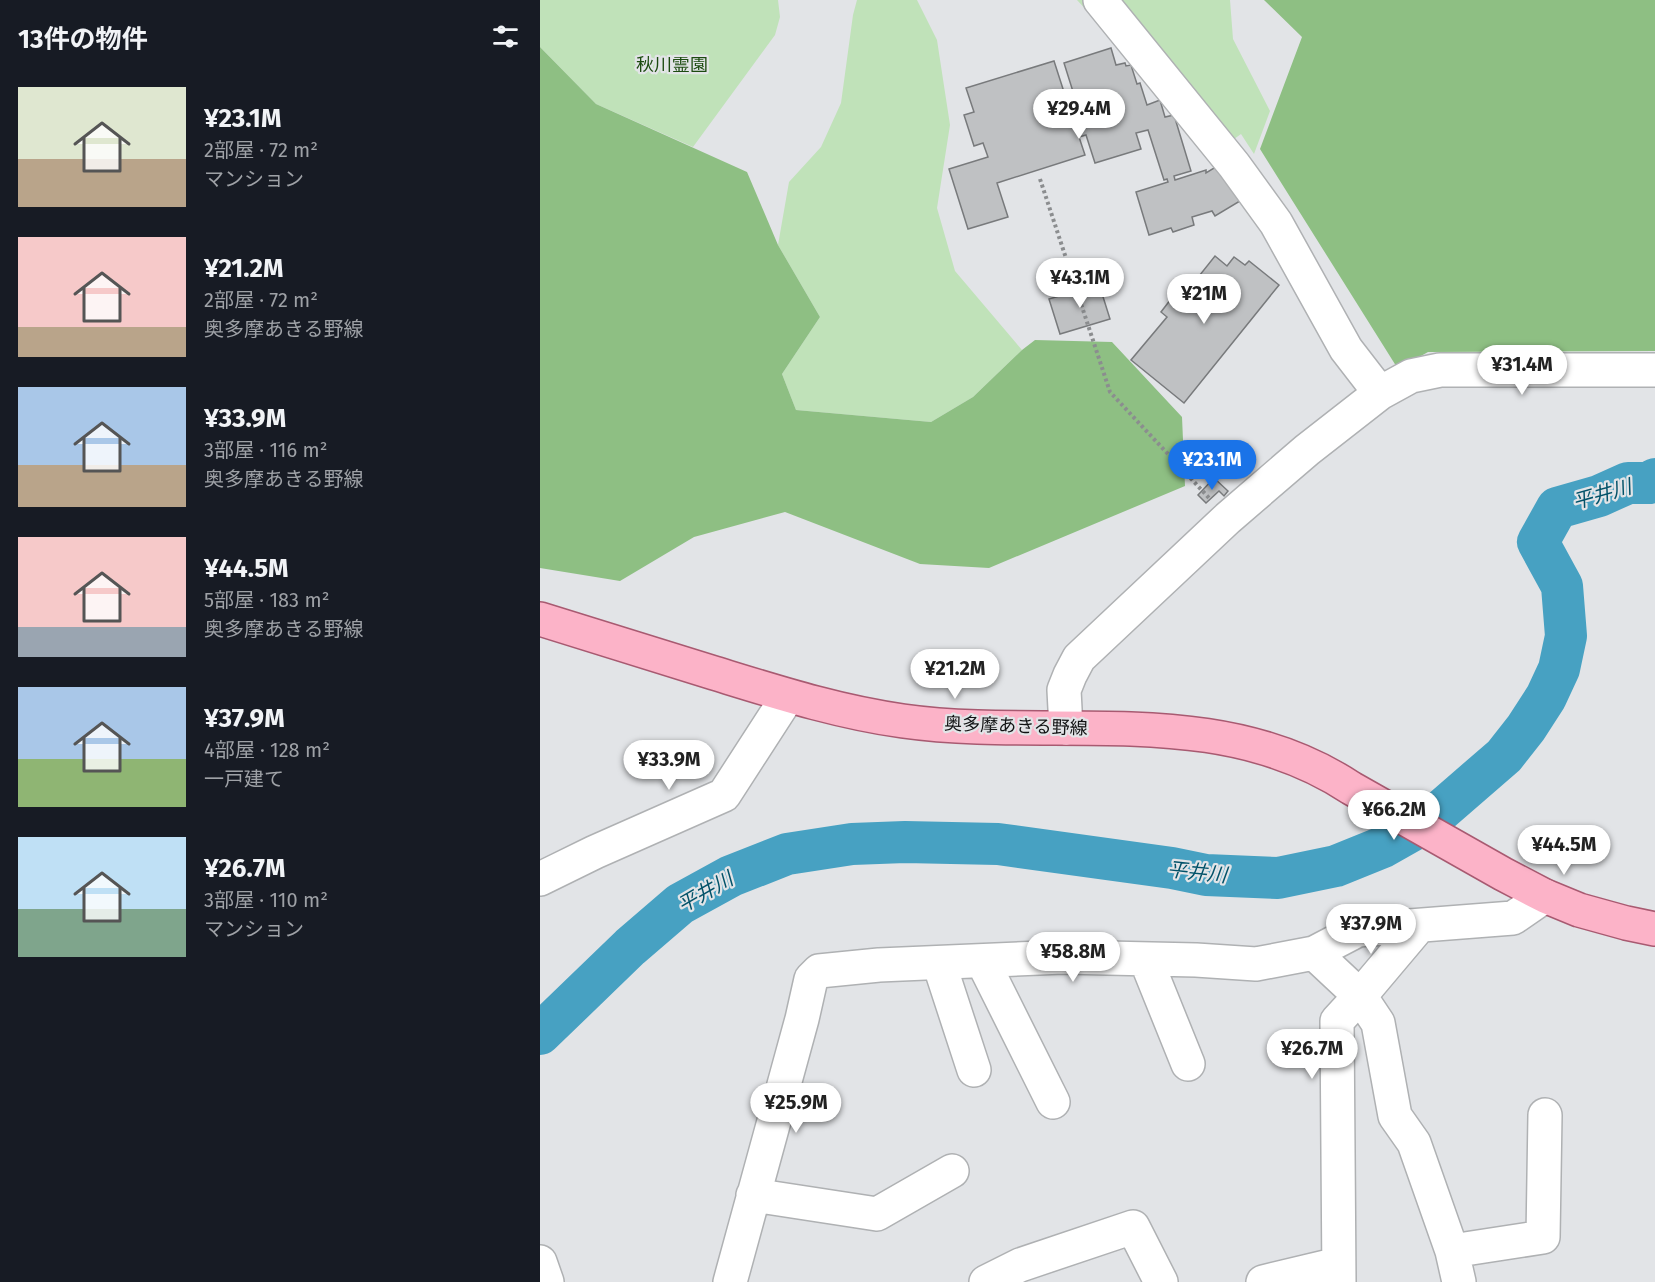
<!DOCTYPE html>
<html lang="ja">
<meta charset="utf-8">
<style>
body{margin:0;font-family:"Fira Sans","Noto Sans JP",sans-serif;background:#242831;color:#f1f3f6;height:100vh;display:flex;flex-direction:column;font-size:22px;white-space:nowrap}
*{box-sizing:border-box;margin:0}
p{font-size:20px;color:#9ea1a6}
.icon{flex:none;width:33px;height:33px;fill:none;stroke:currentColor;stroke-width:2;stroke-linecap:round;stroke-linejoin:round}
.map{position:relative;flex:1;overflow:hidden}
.side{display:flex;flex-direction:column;background:#171b24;width:540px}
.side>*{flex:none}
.price{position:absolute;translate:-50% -51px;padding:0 14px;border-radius:21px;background:#fff;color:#222;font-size:20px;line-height:39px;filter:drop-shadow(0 2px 3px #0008)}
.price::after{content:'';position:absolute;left:50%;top:36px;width:18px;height:14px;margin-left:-9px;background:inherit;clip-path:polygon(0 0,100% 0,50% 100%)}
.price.on{background:#1a73e8;color:#fff}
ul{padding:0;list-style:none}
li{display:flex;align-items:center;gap:18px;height:150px;padding:0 18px}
li span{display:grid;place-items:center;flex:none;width:168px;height:120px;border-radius:0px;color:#555}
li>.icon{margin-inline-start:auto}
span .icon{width:72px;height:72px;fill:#fffc;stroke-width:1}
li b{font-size:26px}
h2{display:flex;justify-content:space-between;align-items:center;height:72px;padding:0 18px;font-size:26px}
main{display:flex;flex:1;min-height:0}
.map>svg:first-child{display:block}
.green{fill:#c0e2b9}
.forest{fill:#8ebf83}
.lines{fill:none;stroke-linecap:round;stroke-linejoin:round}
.river{stroke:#47a1c2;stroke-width:42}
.building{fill:#bfc1c3;stroke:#787a7c;stroke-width:1.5}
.minor-casing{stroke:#afb1b3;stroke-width:36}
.major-casing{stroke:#a85a71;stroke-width:36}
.path{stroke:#8b8d8f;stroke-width:4;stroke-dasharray:3 3;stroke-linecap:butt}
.minor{stroke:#fff;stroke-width:33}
.major{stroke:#fcb3c8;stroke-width:33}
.labels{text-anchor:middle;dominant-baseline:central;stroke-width:4.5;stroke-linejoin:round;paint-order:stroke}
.park-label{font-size:18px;fill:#1c4b10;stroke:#e2e4e7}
.street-label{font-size:18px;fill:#111213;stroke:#e2e4e7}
.water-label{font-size:20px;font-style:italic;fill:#025269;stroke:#e2e4e7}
</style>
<main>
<section class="side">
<h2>13件の物件<svg class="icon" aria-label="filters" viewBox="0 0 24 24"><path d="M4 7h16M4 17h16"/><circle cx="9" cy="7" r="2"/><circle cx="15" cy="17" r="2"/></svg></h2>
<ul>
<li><span style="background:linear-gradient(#dfe7d0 60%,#b9a48a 0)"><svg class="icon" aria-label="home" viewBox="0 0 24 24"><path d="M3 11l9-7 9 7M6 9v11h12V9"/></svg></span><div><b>¥23.1M</b><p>2部屋 · 72 m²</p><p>マンション</p></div></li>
<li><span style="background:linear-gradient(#f6c9c9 75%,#b9a48a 0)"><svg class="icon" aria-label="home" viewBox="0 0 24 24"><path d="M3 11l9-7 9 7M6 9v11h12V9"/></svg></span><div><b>¥21.2M</b><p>2部屋 · 72 m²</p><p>奥多摩あきる野線</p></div></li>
<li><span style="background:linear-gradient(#a9c7e8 65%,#b9a48a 0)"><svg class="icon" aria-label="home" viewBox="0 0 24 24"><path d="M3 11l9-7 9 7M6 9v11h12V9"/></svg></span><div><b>¥33.9M</b><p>3部屋 · 116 m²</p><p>奥多摩あきる野線</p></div></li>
<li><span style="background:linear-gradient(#f6c9c9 75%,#9aa5b1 0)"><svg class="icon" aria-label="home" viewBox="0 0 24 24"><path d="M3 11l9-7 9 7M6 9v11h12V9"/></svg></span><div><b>¥44.5M</b><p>5部屋 · 183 m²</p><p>奥多摩あきる野線</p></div></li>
<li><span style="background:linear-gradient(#a9c7e8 60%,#8fb573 0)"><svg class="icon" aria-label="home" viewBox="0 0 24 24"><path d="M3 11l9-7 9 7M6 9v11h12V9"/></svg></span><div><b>¥37.9M</b><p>4部屋 · 128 m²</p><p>一戸建て</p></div></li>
<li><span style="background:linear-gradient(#bfe0f5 60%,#7fa58c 0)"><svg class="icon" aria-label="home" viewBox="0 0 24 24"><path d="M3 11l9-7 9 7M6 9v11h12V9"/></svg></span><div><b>¥26.7M</b><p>3部屋 · 110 m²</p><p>マンション</p></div></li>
</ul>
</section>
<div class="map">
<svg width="1115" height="1282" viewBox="0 0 1115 1282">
<rect width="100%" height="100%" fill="#e2e4e7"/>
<path class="green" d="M0 0H238L240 17 235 35 153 147 56 104 0 47Z
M317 0H377L397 40 410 125 397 208 415 271 482 350 433 397 391 422 256 410 242 374 280 317 238 245 249 182 281 147 301 103 313 15Z
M537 0H690L693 39 730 111 714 154 701 134 672 155 600 68Z"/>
<path class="forest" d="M724 0H1115V351L888 352 858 369 720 149 762 37Z
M0 47 56 104 207 172 238 245 280 317 242 374 256 410 391 422 433 397 482 350 495 340 572 342 642 417 645 486 449 568 380 564 245 512 154 537 80 581 0 568Z"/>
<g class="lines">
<path class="river" d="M0 1034 90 947 140 904 191 876 247 854 312 844 365 842 458 844 632 868 666 875 738 878 796 866 843 847 889 821 964 756 986 728 1006 697 1019 669 1026 636 1022 586 998 542 1017 508 1059 496 1088 483H1109L1115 479"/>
</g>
<path class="building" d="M571 48 576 65 585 63 586 66 591 65 597 84 600 83 607 105 620 100 625 117 634 115 651 171 634 176 635 180 666 170V173L679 165 700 201 675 216 672 211 652 217 654 225 633 232 631 228 609 235 596 192 628 182 627 179 624 180 608 130 596 133 601 149 555 163 546 135 539 137 545 155 457 183 468 217 428 229 409 169 448 157 443 143 434 146 424 115 434 112 426 88 514 61 533 120 541 117 524 63Z
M675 256 687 266 694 257 705 265 709 261 739 285 644 403 591 360 627 317 621 312 634 295 640 300Z
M559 284 570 319 520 334 509 299Z
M674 478 688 491 684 496 679 491 666 503 658 495Z"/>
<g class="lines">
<defs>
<path id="minor" d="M560 0 694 165 736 223 806 349 840 393
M526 728 524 690 530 675 539 658 688 518 767 450 840 393 871 376 900 370H1115
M0 879 55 852 184 795 248 696
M774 953 820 996 838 1023 855 1116 874 1143 912 1251 919 1282
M606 960 648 1064
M443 962 513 1102
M399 963 434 1070
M213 1195 337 1214 412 1171
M912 1251 1003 1237 1005 1115
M0 1262 7 1282
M190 1282 262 1019 271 979 279 971 339 965 523 957 656 960 716 964 774 953 818 930 973 918 1005 896
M446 1282 480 1265 593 1227 621 1282
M723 1282 798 1264
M799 1282 797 1021 820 996 879 926"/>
<path id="major" d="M0 619C58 637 116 655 174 673 236 692 298 712 363 721 513 742 677 699 811 788L963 874 1005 896 1039 910 1086 923 1115 929"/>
</defs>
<use href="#minor" class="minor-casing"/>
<use href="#major" class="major-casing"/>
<path class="path" d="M500 179 570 392 670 499"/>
<use href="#minor" class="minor"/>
<use href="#major" class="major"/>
</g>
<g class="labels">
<g class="park-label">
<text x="132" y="65">秋川霊園</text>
</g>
<g class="street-label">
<text transform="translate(476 726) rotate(2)">奥多摩あきる野線</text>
</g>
<g class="water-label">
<text transform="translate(1062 494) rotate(-16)">平井川</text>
<text transform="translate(657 872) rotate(6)">平井川</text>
<text transform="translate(165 892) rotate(-30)">平井川</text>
</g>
</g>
</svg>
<b class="price" style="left:539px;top:140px">¥29.4M</b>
<b class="price" style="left:540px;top:309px">¥43.1M</b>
<b class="price" style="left:664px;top:325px">¥21M</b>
<b class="price" style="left:982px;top:396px">¥31.4M</b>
<b class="price on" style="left:672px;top:491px">¥23.1M</b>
<b class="price" style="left:415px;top:700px">¥21.2M</b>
<b class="price" style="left:129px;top:791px">¥33.9M</b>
<b class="price" style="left:854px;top:841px">¥66.2M</b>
<b class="price" style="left:1024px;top:876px">¥44.5M</b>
<b class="price" style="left:831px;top:955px">¥37.9M</b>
<b class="price" style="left:533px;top:983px">¥58.8M</b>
<b class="price" style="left:772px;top:1080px">¥26.7M</b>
<b class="price" style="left:256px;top:1134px">¥25.9M</b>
</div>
</main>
